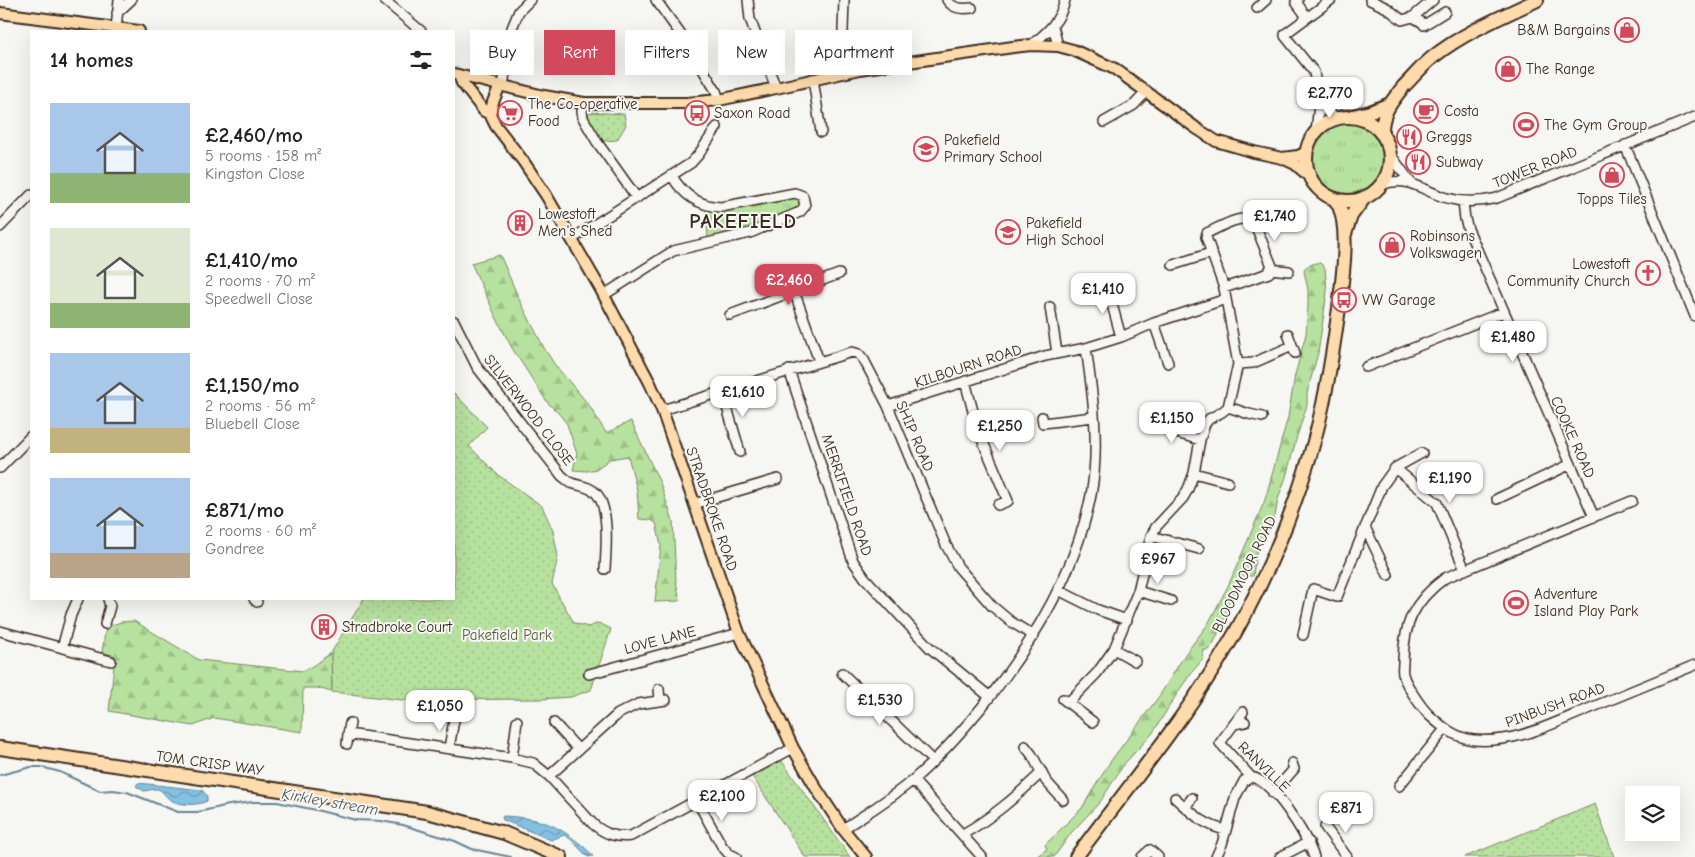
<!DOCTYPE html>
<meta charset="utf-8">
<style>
body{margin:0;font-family:"Comic Neue",sans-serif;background:#f2f2f2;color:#222;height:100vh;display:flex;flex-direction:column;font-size:19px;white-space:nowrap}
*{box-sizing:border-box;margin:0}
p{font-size:16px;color:#767676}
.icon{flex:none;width:28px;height:28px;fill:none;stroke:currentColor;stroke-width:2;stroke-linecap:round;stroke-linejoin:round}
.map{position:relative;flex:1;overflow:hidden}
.details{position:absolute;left:30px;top:30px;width:425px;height:570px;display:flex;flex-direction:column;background:#fff;border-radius:0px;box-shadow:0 5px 20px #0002}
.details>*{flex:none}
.guide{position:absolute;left:470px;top:30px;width:475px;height:45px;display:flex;gap:10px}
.fabs{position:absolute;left:1625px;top:786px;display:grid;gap:10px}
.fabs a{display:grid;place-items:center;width:55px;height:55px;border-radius:0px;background:#fff;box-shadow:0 5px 20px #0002;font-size:25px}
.price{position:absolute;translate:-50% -42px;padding:0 11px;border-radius:10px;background:#fff;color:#222;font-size:16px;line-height:32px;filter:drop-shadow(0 1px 2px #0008)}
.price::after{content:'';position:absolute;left:50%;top:30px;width:15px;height:11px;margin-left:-8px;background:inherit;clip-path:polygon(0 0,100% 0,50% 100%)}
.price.current{background:#d1495b;color:#fff}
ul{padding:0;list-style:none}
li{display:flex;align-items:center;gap:15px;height:125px;padding:0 20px}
li span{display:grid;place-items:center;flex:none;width:140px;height:100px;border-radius:0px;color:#555}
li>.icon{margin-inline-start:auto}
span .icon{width:60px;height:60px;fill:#fffc;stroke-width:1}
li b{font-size:21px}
h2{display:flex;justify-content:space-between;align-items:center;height:60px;padding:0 20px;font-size:21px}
.chip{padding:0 18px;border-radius:0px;background:#fff;box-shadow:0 5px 20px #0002;font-size:18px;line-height:45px}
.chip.current{background:#d1495b;color:#fff}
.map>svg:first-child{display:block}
.grass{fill:url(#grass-tufts);stroke:#79865e}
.forest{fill:url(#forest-firs);stroke:#79865e}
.park{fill:url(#park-dots);stroke:#79865e}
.water{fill:url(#water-waves);stroke:#668594}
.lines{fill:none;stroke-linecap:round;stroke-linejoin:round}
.stream{stroke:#668594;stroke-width:2}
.minor-casing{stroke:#3b2a1e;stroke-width:12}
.major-casing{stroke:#3b2a1e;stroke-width:14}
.highway-casing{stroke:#3b2a1e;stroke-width:16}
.minor{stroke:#f6f6f2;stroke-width:9}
.major{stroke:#fedbac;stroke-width:10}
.highway{stroke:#fedbac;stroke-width:12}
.labels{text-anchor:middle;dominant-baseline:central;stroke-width:4;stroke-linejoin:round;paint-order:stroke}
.poi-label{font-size:15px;fill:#3b2a1e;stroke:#f6f6f2;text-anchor:start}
.street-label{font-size:15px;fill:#3b2a1e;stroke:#f6f6f2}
.park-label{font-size:15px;fill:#5a583e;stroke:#f6f6f2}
.water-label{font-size:16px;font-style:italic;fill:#515759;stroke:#f6f6f2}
.district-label{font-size:20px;font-weight:bold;letter-spacing:1px;fill:#3b2a1e;stroke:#f6f6f2}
</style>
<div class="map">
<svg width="1695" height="857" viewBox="0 0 1695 857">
<defs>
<pattern id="grass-tufts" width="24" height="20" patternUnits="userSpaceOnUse" patternTransform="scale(1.25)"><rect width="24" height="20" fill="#b7e19f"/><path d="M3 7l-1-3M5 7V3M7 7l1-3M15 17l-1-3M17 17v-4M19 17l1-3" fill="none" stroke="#9ec188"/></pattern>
<pattern id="forest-firs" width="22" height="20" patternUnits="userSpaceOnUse" patternTransform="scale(1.25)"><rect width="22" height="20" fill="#b7e19f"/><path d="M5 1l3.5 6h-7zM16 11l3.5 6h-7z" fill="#9ec188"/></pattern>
<pattern id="park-dots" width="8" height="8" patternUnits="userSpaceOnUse" patternTransform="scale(1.25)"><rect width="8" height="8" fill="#b7e19f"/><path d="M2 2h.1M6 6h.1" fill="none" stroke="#9ec188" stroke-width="1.8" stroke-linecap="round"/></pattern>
<pattern id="water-waves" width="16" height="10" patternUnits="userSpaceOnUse" patternTransform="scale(1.25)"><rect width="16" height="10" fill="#83c1e3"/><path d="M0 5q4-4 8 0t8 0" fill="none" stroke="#6c9db7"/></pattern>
</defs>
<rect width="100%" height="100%" fill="#f6f6f2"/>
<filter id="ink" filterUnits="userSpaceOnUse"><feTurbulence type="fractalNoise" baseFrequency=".02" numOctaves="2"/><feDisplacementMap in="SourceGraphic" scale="10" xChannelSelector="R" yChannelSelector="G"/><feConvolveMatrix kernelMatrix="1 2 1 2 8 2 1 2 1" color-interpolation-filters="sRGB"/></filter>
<g filter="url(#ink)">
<path class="grass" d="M1312 158a37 37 0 1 1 74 0a37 37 0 1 1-74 0Z
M798 196 803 206 745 232 708 239 706 208Z"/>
<path class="forest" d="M500 255 519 299 544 348 555 365 589 405 606 433 631 421 660 483 673 521 676 581 680 601 655 602 661 546 656 523 651 520 639 519 637 490 628 456 610 459 596 469 587 471 573 470 577 454 567 424 560 415 547 402 512 348 498 321 471 263Z
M1315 263H1320L1325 268 1327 292 1323 320 1318 353 1307 393V405L1297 436 1286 477 1278 499 1275 516 1256 553 1253 576H1248L1243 581 1213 644 1208 650H1204L1203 655 1204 658 1192 672 1180 689 1152 734 1124 764 1100 802 1071 833 1054 857H1036L1047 849 1045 845 1082 808 1110 762 1160 695 1186 653 1208 624 1229 584 1265 500 1288 417 1295 375 1306 334 1308 306V290L1304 271 1306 267Z
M134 621 199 660 303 671 314 665 331 653 332 692 317 688H303L302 732 214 718 193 726 109 711 115 656 102 652 106 627 121 622Z"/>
<path class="park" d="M590 112 624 114 626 125 617 140 604 141 587 117Z
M454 393 487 427 469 446 498 475 542 506 553 531 558 556 552 584 574 623 588 627 599 623 611 629 591 690 571 697 542 699 402 700 332 692 331 653 363 600V599H454Z
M781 760 850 857H805L752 776Z
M1595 804 1614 857H1465L1578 811Z"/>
<path class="water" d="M138 783 202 790 207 796V801C197 806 177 806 168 798 164 795 162 789 156 789 152 789 147 791 144 791L136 786Z
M504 816C536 818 553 822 578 842 583 846 589 851 593 856L588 857C580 850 573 839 564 835L551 840 503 820 502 817Z"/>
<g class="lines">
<path class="stream" d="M0 775 31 767H41L60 772 100 791 113 790 127 792 178 812H198L229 805 253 802H277L316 810 356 820 381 821 403 825 455 841 472 849 511 857"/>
<defs>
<path id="minor" d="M384 0 421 31
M656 0 684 39 716 91 719 100
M748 0 750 19 776 88
M947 0C953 9 962 9 972 8
M1298 0 1296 2 1307 17
M1370 0 1387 8 1402 20 1413 17 1423 23 1424 25 1445 12
M1257 8 1266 0
M117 13 131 0
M1413 17 1433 0
M1053 26 1058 46
M116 28 119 0
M1031 45C1047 33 1061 20 1065 0
M843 72 842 60 844 0
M813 79 821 132
M503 86 512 28 519 11 530 0
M584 103 582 111 583 118 597 142 637 198
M1319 104 1328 113 1338 118
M1104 122 1134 105 1147 91
M1316 132 1319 104 1314 72 1285 36V34L1331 0
M1625 145 1695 316
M1390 154 1411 183
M1381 185C1408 174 1422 191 1447 198 1464 203 1481 202 1497 198L1695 117
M1463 202 1465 219 1468 229 1594 517
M0 227 31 195
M572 239 691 163 699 154 717 127
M1173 265 1211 253
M1270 269 1289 271
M1107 286 1121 337
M794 291 819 361
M604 295 673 251 750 233 800 212 805 206 803 196 795 193 721 207C699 206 683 195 672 176
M1050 307 1057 353
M730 315 839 274
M454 321 477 367 562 476C565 478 568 481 571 483 580 486 589 486 596 493 610 507 606 551 605 569
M1154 323 1168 363
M1288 334 1295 353
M1238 364 1253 363 1292 346
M1366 367 1503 312
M789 370 853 561 865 578 929 647 990 697
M965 381 978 430 1008 501 998 505
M722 390 740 452
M888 406 1045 356 1086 348 1121 337 1154 323 1226 299
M1228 407 1249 414 1262 417
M662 410 852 352 859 354 864 360 888 406 946 545 958 567 992 606 1010 621 1034 636
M1042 417 1043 423 1093 417
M1159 422 1167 430 1200 440
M0 468 31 436
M1395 468 1437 503 1465 570
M1194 473 1228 482
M1497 499 1571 464
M1632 501 1445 578C1413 602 1404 623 1403 662 1403 666 1402 670 1403 674 1405 684 1421 707 1429 715 1442 727 1456 738 1474 740 1516 744 1556 722 1593 707 1627 693 1661 679 1695 665
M694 504 778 479
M1365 527 1388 575
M1151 536 1199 549
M1058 590 1098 610 1127 620
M1138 591 1171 601
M254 599 257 602
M105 624 110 606 108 599
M0 631 111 661
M1303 635 1313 589 1337 597 1382 486 1395 468 1422 453
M62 648 71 615 78 599
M1114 649 1135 661
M842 673 933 761
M589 674 739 633
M659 689 660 701
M1063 699 1093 722
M1068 703 1097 673 1114 649 1138 591 1151 536 1156 527 1183 498 1188 489 1194 473 1200 440 1205 424 1209 419 1222 412 1228 407 1238 364 1224 288 1206 237 1207 233C1221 227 1241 213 1254 222L1272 266 1269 273 1224 288
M1245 722 1234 724 1220 743 1251 777C1274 781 1306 835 1314 857
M350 723 348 734 512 758 533 763 549 776 593 824C605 834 616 838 631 836L793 748
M554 723 578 749
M1234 724 1243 712
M347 744 348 734
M1025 746 1032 755 1046 781 1063 800
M449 748 454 720
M512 758 517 721
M549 776 618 714 638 704 666 700
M913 780 982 857
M1399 786 1445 729
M1273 793 1294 769 1292 763
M1175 798C1192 813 1203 825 1226 830
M696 799 722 846 728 853 736 857
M1185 807 1192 798
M1325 827 1347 857
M843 829C867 813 892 798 914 779 941 756 964 729 986 702 1034 641 1076 572 1091 495 1100 447 1093 396 1086 348
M963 834C993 817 1017 796 1042 772
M1142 857 1150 850 1158 857
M1216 857 1222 844 1235 798 1244 781 1251 777
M1280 857 1309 842"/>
<path id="major" d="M0 13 139 31
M454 74 544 96 584 103H687L719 100 776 88 860 69 1013 47 1031 45 1058 46 1073 50 1115 69 1196 128 1216 141 1254 152 1282 158 1295 164 1310 177
M459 75 462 83 484 111 490 114 496 126 523 161 546 195 600 288 650 383 662 410 739 633 793 748 816 788 843 829 866 857
M490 114 493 102 500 85
M1282 158 1298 156 1307 152"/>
<path id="highway" d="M1352 116 1370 112 1390 104
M1306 159a42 42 0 1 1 84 0a42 42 0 1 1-84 0Z
M1382 134C1381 114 1391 102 1403 87 1413 77 1422 66 1433 57 1463 33 1503 16 1537 0
M1345 234 1351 216 1365 197
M0 748 427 812 504 833 561 857
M1076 857C1123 794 1174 732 1216 665 1256 601 1287 531 1309 459 1324 410 1332 358 1339 308 1342 281 1350 231 1339 206 1338 203 1335 200 1333 198"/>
</defs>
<use href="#minor" class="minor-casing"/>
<use href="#major" class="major-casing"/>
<use href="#highway" class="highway-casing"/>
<use href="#minor" class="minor"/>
<use href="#major" class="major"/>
<use href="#highway" class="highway"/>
</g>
</g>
<defs>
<symbol id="shop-ring" viewBox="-11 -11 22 22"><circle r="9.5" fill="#f6f6f2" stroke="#d1495b" stroke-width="1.5"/><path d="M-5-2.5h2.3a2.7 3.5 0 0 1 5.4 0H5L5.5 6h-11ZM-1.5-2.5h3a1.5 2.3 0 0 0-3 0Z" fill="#d1495b"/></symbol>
<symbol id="cafe-ring" viewBox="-11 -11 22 22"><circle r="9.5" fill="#f6f6f2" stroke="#d1495b" stroke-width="1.5"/><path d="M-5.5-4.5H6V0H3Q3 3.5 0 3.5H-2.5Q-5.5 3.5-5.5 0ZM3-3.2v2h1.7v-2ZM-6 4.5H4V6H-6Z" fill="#d1495b"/></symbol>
<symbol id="supermarket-ring" viewBox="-11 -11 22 22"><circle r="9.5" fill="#f6f6f2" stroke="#d1495b" stroke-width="1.5"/><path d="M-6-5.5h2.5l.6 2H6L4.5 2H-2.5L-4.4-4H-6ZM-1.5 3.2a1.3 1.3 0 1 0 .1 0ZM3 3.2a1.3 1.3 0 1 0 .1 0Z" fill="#d1495b"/></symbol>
<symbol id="bus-ring" viewBox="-11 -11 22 22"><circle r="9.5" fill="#f6f6f2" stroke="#d1495b" stroke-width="1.5"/><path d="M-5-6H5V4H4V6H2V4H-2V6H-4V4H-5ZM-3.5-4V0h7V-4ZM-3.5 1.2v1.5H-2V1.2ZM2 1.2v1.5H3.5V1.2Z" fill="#d1495b"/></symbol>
<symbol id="stadium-ring" viewBox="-11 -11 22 22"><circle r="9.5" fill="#f6f6f2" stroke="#d1495b" stroke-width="1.5"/><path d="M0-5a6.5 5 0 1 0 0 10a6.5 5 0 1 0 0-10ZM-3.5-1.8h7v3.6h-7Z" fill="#d1495b"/></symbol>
<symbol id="restaurant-ring" viewBox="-11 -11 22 22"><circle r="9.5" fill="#f6f6f2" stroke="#d1495b" stroke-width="1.5"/><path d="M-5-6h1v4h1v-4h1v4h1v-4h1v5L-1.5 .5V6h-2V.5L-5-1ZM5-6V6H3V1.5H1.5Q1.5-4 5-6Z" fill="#d1495b"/></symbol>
<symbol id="school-ring" viewBox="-11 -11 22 22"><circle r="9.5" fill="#f6f6f2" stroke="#d1495b" stroke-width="1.5"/><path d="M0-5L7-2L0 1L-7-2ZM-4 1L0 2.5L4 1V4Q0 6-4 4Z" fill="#d1495b"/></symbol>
<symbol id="building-ring" viewBox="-11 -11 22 22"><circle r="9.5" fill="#f6f6f2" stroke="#d1495b" stroke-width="1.5"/><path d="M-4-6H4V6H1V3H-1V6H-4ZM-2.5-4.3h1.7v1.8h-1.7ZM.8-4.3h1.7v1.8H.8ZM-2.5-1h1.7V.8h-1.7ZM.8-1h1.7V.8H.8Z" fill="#d1495b"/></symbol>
<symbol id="church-ring" viewBox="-11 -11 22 22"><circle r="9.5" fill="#f6f6f2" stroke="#d1495b" stroke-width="1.5"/><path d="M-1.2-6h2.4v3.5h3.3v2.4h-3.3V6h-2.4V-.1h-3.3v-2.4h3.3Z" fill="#d1495b"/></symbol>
</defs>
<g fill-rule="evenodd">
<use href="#shop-ring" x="1613" y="16" width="28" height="28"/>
<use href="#shop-ring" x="1494" y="55" width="28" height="28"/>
<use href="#cafe-ring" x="1412" y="97" width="28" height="28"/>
<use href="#supermarket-ring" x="496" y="99" width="28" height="28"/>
<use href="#bus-ring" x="683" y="99" width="28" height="28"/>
<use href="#stadium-ring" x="1512" y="111" width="28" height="28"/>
<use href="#restaurant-ring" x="1395" y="123" width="28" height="28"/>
<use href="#school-ring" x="912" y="135" width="28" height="28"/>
<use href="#restaurant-ring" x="1404" y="148" width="28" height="28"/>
<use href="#shop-ring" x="1598" y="161" width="28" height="28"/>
<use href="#building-ring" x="506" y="209" width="28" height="28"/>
<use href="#school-ring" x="994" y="218" width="28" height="28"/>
<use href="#shop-ring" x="1378" y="231" width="28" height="28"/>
<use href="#church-ring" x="1634" y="259" width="28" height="28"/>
<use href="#bus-ring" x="1330" y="286" width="28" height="28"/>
<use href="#stadium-ring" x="1502" y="589" width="28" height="28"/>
<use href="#building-ring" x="310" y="613" width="28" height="28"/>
</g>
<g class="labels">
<g class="poi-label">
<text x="1610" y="30" text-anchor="end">B&amp;M Bargains</text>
<text x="1526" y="69">The Range</text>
<text x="528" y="104">The Co-operative<tspan x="528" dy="17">Food</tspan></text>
<text x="1444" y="111">Costa</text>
<text x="714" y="113">Saxon Road</text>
<text x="1544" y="125">The Gym Group</text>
<text x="1426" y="137">Greggs</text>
<text x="944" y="140">Pakefield<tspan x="944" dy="17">Primary School</tspan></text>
<text x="1436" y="162">Subway</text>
<text x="1612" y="199" text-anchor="middle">Topps Tiles</text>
<text x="538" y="214">Lowestoft<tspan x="538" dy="17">Men's Shed</tspan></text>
<text x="1026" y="223">Pakefield<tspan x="1026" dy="17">High School</tspan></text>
<text x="1410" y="236">Robinsons<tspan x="1410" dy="17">Volkswagen</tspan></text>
<text x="1630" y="264" text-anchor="end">Lowestoft<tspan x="1630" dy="17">Community Church</tspan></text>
<text x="1362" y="300">VW Garage</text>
<text x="1534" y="594">Adventure<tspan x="1534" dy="17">Island Play Park</tspan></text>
<text x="342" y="627">Stradbroke Court</text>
</g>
<g class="street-label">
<text transform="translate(1535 167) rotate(-22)">TOWER ROAD</text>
<text transform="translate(968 366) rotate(-18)">KILBOURN ROAD</text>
<text transform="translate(529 410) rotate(52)">SILVERWOOD CLOSE</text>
<text transform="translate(915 436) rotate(67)">SHIP ROAD</text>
<text transform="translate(1573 437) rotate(66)">COOKE ROAD</text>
<text transform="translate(847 495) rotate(71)">MERRIFIELD ROAD</text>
<text transform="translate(712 509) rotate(71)">STRADBROKE ROAD</text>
<text transform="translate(1244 574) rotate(-64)">BLOODMOOR ROAD</text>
<text transform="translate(660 640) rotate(-15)">LOVE LANE</text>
<text transform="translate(1555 705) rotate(-20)">PINBUSH ROAD</text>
<text transform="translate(210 763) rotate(8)">TOM CRISP WAY</text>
<text transform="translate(1264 767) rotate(44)">RANVILLE</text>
</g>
<g class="park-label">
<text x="507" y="635">Pakefield Park</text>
</g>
<g class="water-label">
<text transform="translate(330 802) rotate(10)">Kirkley stream</text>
</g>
<g class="district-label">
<text x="743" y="221">PAKEFIELD</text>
</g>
</g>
</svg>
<div class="fabs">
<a><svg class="icon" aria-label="layers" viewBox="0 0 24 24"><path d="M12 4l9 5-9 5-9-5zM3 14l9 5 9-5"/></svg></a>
</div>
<b class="price" style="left:1330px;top:119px">£2,770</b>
<b class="price" style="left:1275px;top:242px">£1,740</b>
<b class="price current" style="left:789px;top:306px">£2,460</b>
<b class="price" style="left:1103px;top:315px">£1,410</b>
<b class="price" style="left:1513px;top:363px">£1,480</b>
<b class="price" style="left:743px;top:418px">£1,610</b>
<b class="price" style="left:1172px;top:444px">£1,150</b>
<b class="price" style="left:1000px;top:452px">£1,250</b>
<b class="price" style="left:1450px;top:504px">£1,190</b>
<b class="price" style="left:1158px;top:585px">£967</b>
<b class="price" style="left:880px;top:726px">£1,530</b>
<b class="price" style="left:440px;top:732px">£1,050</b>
<b class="price" style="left:722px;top:822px">£2,100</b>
<b class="price" style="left:1346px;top:834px">£871</b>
<div class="guide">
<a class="chip">Buy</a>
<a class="chip current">Rent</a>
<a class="chip">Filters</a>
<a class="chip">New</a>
<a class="chip">Apartment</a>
</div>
<section class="details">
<h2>14 homes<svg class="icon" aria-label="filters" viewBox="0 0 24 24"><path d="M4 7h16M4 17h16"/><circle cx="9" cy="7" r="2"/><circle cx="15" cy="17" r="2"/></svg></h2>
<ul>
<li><span style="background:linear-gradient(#a9c7e8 70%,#8fb573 0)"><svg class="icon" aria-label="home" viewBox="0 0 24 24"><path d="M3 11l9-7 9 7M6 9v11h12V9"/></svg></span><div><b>£2,460/mo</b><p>5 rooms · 158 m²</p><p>Kingston Close</p></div></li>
<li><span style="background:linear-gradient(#dfe7d0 75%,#8fb573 0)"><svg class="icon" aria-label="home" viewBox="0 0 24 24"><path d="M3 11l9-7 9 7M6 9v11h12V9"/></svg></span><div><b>£1,410/mo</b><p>2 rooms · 70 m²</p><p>Speedwell Close</p></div></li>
<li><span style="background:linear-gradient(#a9c7e8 75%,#c2b280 0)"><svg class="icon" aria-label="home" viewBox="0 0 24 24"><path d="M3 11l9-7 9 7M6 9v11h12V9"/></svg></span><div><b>£1,150/mo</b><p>2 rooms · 56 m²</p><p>Bluebell Close</p></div></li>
<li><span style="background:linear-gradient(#a9c7e8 75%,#b9a48a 0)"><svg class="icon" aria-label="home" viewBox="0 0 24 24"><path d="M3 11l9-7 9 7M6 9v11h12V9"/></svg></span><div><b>£871/mo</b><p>2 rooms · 60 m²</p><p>Gondree</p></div></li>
</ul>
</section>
</div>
